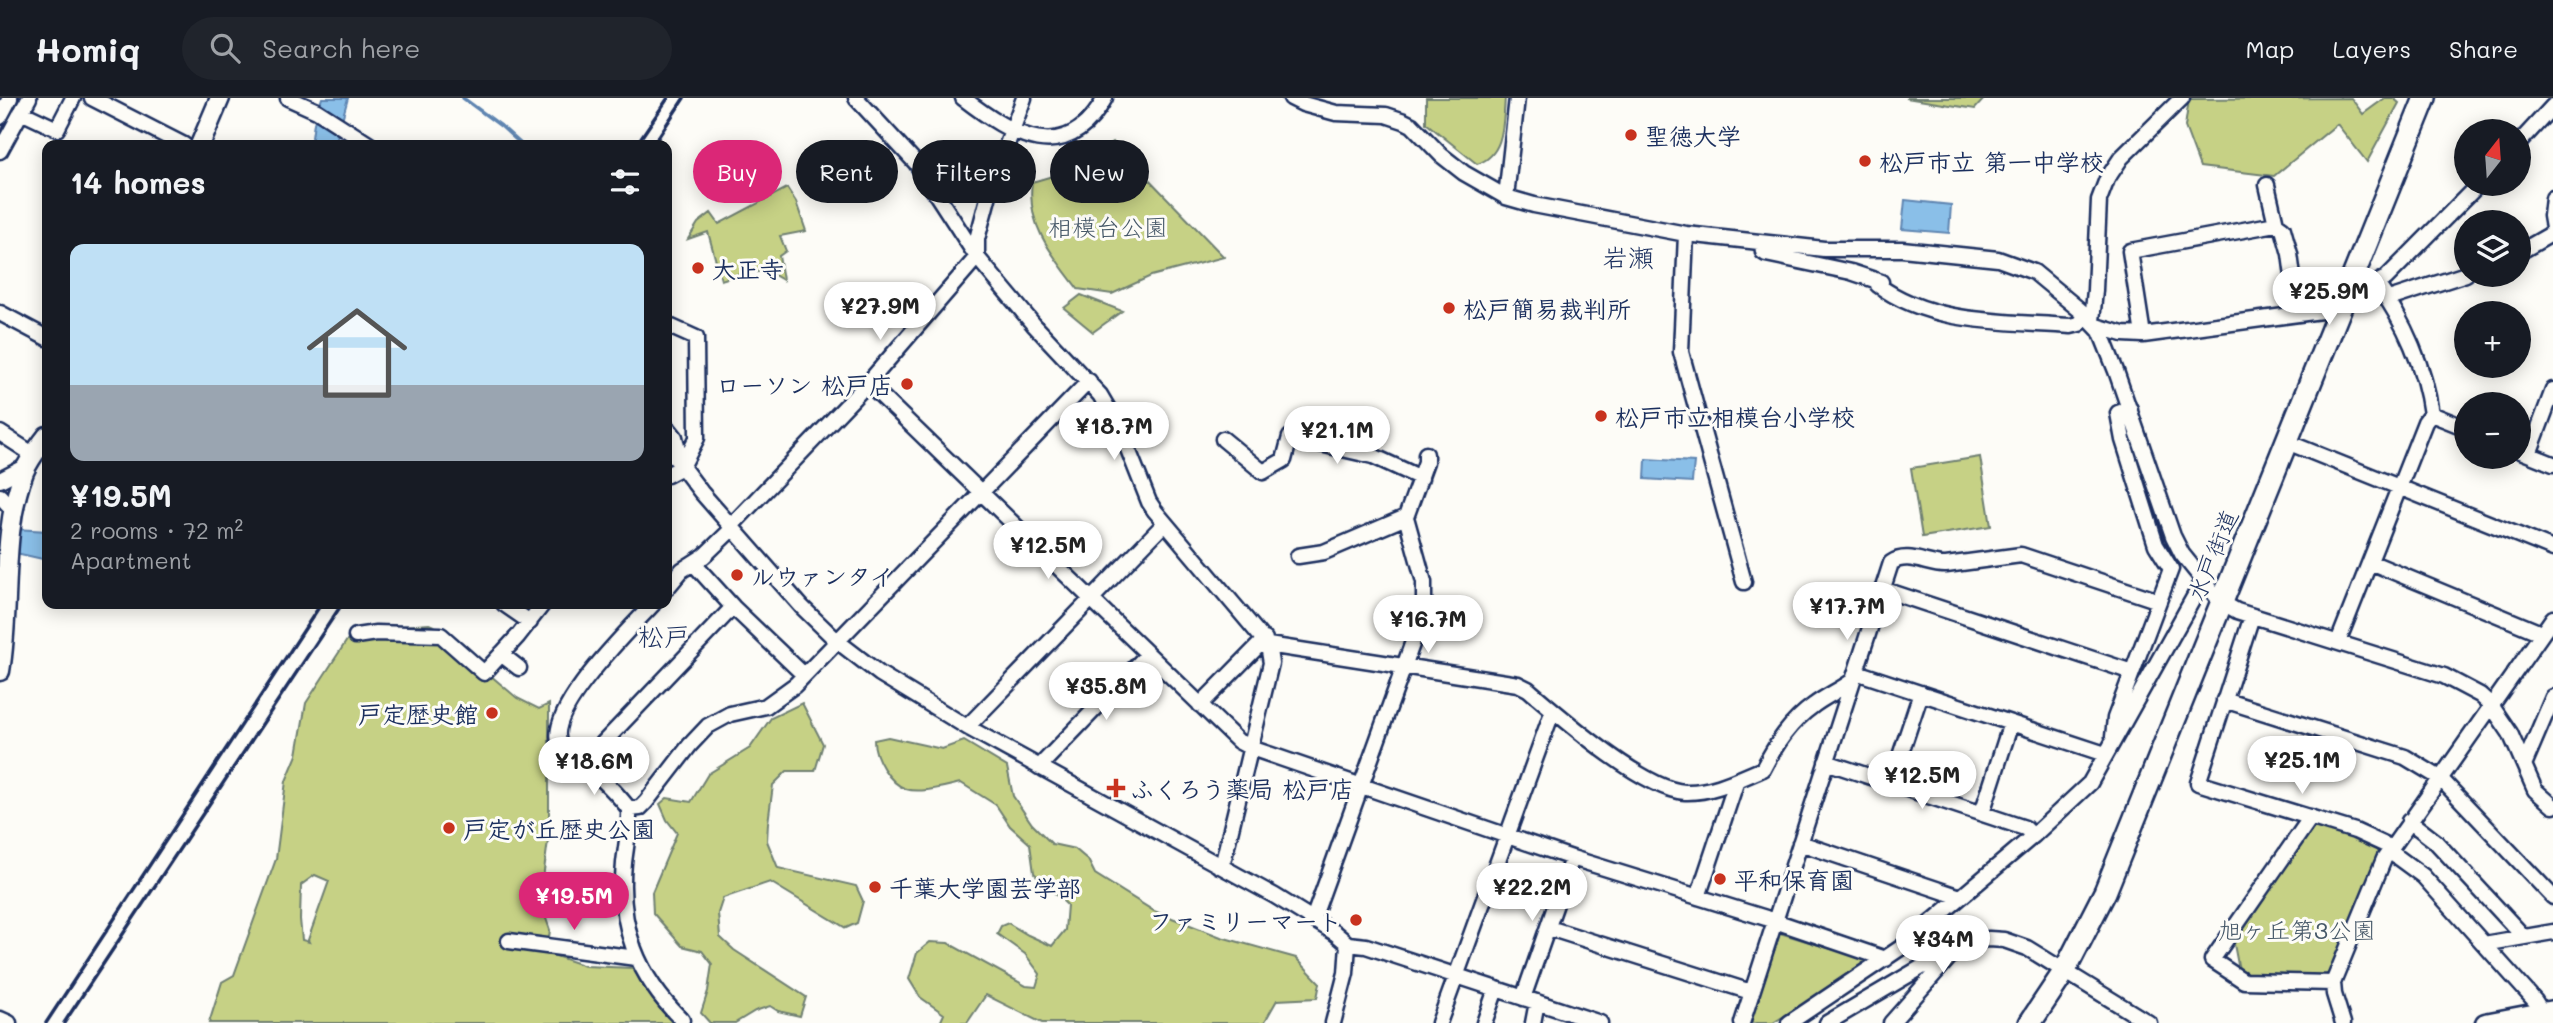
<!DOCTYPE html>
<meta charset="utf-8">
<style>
body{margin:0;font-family:Mali,"Klee One",sans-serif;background:#20242c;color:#f1f3f6;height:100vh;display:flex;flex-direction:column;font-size:26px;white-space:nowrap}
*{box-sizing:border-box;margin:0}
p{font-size:23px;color:#9ea1a6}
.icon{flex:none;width:38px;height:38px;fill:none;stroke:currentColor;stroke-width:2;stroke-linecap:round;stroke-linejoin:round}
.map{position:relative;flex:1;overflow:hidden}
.side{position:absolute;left:42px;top:42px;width:630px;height:469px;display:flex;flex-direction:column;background:#171b24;border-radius:14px;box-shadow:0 4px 18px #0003}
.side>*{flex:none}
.top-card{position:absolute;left:693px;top:42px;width:665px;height:63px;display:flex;gap:14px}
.needle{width:46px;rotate:17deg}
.fabs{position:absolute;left:2454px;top:21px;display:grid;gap:14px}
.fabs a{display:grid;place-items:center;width:77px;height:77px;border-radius:50%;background:#171b24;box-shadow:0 4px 18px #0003;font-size:35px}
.price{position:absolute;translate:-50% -60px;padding:0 16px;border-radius:24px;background:#fff;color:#222;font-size:23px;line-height:46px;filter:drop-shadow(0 2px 4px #0008)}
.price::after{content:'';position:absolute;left:50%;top:42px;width:21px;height:16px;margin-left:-10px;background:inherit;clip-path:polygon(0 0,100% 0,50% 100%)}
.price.current{background:#db2777;color:#fff}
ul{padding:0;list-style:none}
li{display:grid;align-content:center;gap:14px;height:371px;padding:0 28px}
li span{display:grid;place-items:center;height:217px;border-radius:14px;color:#555}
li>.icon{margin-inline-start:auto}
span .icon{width:126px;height:126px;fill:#fffc;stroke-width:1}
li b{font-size:30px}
h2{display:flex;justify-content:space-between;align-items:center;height:84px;padding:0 28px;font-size:30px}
.pill{padding:0 24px;border-radius:32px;background:#171b24;box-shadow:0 4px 18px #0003;font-size:24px;line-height:63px}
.pill.current{background:#db2777;color:#fff}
header{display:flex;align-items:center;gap:42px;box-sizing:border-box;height:98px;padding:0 35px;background:#171b24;border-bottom:2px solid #363941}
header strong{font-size:33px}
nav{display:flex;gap:38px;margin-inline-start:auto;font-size:24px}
.search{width:490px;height:63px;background:#20242c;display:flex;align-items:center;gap:18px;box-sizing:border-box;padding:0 24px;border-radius:38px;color:#9ea1a6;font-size:26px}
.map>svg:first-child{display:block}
.green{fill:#c6d185;stroke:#708072;stroke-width:2;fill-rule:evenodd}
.water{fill:#8abfe8;stroke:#5e85b1;stroke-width:2}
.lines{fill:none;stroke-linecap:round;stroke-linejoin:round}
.stream{stroke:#5e85b1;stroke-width:3.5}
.minor-casing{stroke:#1b2f5e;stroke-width:19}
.major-casing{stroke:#1b2f5e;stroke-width:23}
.highway-casing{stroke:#1b2f5e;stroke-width:26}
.minor{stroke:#fdfcf7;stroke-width:14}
.major{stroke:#fdfcf7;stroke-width:18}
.highway{stroke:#fdfcf7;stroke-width:21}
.rail{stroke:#1b2f5e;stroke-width:3.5}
.poi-dot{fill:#c8321e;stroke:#fdfcf7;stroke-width:2.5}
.labels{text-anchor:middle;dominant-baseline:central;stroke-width:6;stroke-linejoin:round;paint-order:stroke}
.poi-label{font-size:24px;font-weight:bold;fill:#1b2f5e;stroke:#fdfcf7;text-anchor:start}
.park-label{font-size:24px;fill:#465868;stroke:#fdfcf7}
.street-label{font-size:24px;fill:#1b2f5e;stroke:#fdfcf7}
.neighbourhood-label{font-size:26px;fill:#1b2f5e;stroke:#fdfcf7}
</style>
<header>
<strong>Homiq</strong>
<div class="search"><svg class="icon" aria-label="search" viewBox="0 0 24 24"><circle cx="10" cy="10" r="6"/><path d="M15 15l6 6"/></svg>Search here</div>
<nav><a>Map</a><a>Layers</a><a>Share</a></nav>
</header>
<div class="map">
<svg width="2553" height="925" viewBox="0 0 2553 925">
<rect width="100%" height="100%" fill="#fdfcf7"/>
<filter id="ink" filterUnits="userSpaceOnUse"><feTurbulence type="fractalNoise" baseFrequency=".0143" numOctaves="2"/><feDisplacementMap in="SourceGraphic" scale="14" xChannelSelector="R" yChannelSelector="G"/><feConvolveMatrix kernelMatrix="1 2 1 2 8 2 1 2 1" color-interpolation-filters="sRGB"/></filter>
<g filter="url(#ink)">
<path class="green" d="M1426 0H1505C1503 24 1505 57 1477 66L1426 25Z
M1906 0H1985L1975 11Z
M2351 0 2363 16 2385 0H2393L2399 5 2367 64 2337 26 2274 78 2200 69 2185 29 2189 1Z
M1113 44 1224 159 1151 178 1112 196 1078 191C1053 158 1026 127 1032 84L1073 72Z
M787 90 796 104 806 133 780 138 786 153 779 158 783 182 767 173 744 175 721 182 708 134 688 141 698 125 711 115 719 126Z
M1081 197 1122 213 1093 234 1064 210Z
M1980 359 1991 428 1922 439 1911 370Z
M429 526C460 538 470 549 486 577H490L517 600 539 611 549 606V735L540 803 550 832 547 855 585 868 633 870 643 888 676 925H209L222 884 234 877 276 761 286 683 297 657 306 605 351 536 362 531ZM315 777 329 783 308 842 309 844 302 842 300 821 301 787Z
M802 605 823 646 815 673H787L773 687 768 725 767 743 778 770 856 788 863 803 857 825 846 830 770 784 723 800 718 815 720 839 734 852 806 899 800 918 778 913 770 908 755 913 735 925H710L701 915 708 893 712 866 702 853 682 848 653 815 652 794 677 735 667 722 660 706 667 700 691 704 708 676 750 650 771 620Z
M888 639 942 651 964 643 1007 669 1013 698 1032 726 1052 746 1075 751 1088 762 1095 776 1154 813 1221 839 1296 860 1320 885 1317 900 1277 902 1264 925H1042L986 897 967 925H940L944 916 920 899 909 881 917 855 930 844 948 845 1026 888 1036 889 1040 876 1025 856 997 836 1001 828 1008 825 1028 837 1052 848 1065 832 1067 807 1034 775 1030 746 1010 728 996 707 961 685C946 688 920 696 906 691 889 685 874 659 874 642Z
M2315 727 2375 748 2378 756 2329 875 2321 879 2246 877 2239 872 2233 841Z
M1780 835 1871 863 1773 925H1750Z"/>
<path class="water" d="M322 0H348L335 47H311L314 25Z
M1905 102 1951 107 1949 135 1902 131Z
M1646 361 1694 364 1692 384 1645 381Z
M0 430 47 433V462L16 455H0Z"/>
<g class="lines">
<path class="stream" d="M463 0 501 28 522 47"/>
<defs>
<path id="minor" d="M92 0 184 47
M288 0 317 13 370 47
M856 0 916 65 977 159 1034 227 1100 297 1120 331 1149 404 1155 413 1268 547 1271 565 1224 760 1219 768
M963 0C1011 37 1066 71 1105 0
M1291 0 1303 6 1336 15 1386 17 1404 23 1412 27 1441 57 1464 75 1506 99 1534 107 1686 136 1824 151H1902L1998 161 2034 174 2081 213 2100 233 2116 273 2173 438 2182 456 2211 492 2221 504 2237 513 2444 578 2480 597 2491 607 2510 635 2535 692 2553 708
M21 14 57 31 73 0
M0 19 10 0
M2518 46 2553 8
M0 53 29 0
M2267 87 2276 126 2283 131 2290 156 2298 216
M1506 99 1517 0
M2553 100 2551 118 2553 130
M1686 136 1681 254 1744 484
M1762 145 1763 154 1766 156 1851 174 1881 184
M2518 155 2553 135
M1878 187C1931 227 2006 223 2071 228L2079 226 2087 218
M2389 201 2466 176
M0 215 47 240
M2092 223 2095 192 2099 102 2107 81 2121 60 2182 0
M667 227 696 240 697 340 682 369 667 377
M2096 228 2123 236 2143 237 2321 213 2386 180 2479 86
M2143 237 2130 153 2276 126
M868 285 1238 643 1251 650 1572 760 1766 820 1886 861
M2431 316 2466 330
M667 329 675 339 680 362
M0 335 34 357
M1223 341 1263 374 1284 362 1290 339 1373 358 1421 380
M2287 344 2553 451
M667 349 701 394 802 509 837 543 880 576 967 629 1275 798 1335 835 1348 846 1346 875 1333 925
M2518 352 2553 366
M2529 356 2553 292
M0 382 27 368
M0 398 14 413
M1406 419 1426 364V356
M1298 458 1324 454 1406 419 1424 484V513L1313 821
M2370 464 2541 535
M694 466 733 509 803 576
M667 490 682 472 704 458 731 432 732 427 868 285 977 159V141L990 93 1024 0
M1882 491 2132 574
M504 506 530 524
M653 506C633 528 538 619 562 649 567 656 577 659 584 665 599 678 617 695 629 711 630 729 626 747 624 765 618 828 637 878 682 922
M2252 518 2198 685 2355 733 2390 749
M356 538 376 535 441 537 484 575 518 538 543 506
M2338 544 2425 324 2431 316C2425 270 2404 223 2377 186
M1268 547 1518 586 1528 591C1561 619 1644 692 1685 694 1712 695 1739 681 1763 671 1776 646 1790 624 1814 607 1826 598 1840 592 1852 583
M501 556 519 570
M1856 574 2105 656
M2224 602 2405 659 2440 680 2553 799
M1200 607 1265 541
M967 629 1165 425
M2113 639 2115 620 2171 471 2156 447 2123 342 2118 315 2130 311
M1826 664 2025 730 2033 738
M584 665 733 509
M2524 667 2553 599
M1039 669 1148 556
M1891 685 1921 595
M629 711 640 710 646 704 690 647 708 628 730 616 766 608 795 587 1089 283
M1982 715 2011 625
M2311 719 2212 862 2244 883 2333 885
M2409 723 2435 743 2523 838
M1800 745 1960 799
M2389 753 2423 778 2535 903 2549 925
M1698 799 1737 682
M1549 830 1751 894
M509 843 636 860
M1348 846 1366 848 1600 925
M2484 846 2553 834
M1523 900 1572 760
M0 921 9 925
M1439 925 1553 612
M1484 925 1496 891
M1533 925 1537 904
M1742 925 1891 465C1908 453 1928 468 1946 467L2021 457 2159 503
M1789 925 1902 849 2033 738 2090 685 2203 483
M1827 925 1961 846 1969 842 1989 841 2004 842 2027 850 2149 925
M1891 925 1953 855
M2343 925 2334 896 2333 885 2384 761 2553 520"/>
<path id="major" d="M200 47 220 0
M0 573C11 508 0 436 24 374 29 361 39 349 47 338
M2485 925 2553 912"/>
<path id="highway" d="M2030 925 2064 874 2105 794 2425 0"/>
</defs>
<use href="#minor" class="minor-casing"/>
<use href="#major" class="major-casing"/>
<use href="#highway" class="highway-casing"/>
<use href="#minor" class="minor"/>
<use href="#major" class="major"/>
<use href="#highway" class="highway"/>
<path class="rail" d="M636 47 668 0
M653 47 684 0
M46 925 321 506
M64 925 342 506"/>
</g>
</g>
<g class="poi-dot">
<circle cx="1631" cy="37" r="7"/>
<circle cx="1865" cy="63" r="7"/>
<circle cx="698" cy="170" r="7"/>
<circle cx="1449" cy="210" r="7"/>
<circle cx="907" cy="286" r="7"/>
<circle cx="1601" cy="318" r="7"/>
<circle cx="737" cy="477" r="7"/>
<circle cx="492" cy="615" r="7"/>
<path d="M1112.5 679.5h7v7h7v7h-7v7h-7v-7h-7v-7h7z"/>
<circle cx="449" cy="730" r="7"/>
<circle cx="1720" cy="781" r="7"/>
<circle cx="875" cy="789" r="7"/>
<circle cx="1356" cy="822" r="7"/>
</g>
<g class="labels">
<g class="poi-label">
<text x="1645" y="37">聖徳大学</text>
<text x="1879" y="63">松戸市立 第一中学校</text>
<text x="712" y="170">大正寺</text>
<text x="1463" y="210">松戸簡易裁判所</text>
<text x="893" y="286" text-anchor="end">ローソン 松戸店</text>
<text x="1615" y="318">松戸市立相模台小学校</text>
<text x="751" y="477">ルウァンタイ</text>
<text x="478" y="615" text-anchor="end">戸定歴史館</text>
<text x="1130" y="690">ふくろう薬局 松戸店</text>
<text x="463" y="730">戸定が丘歴史公園</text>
<text x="1734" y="781">平和保育園</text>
<text x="889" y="789">千葉大学園芸学部</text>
<text x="1342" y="822" text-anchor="end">ファミリーマート</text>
</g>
<g class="park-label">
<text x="1108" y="128">相模台公園</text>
<text x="2297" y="831">旭ヶ丘第3公園</text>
</g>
<g class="street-label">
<text transform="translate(2212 457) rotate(-68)">水戸街道</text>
</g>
<g class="neighbourhood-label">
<text x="1628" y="159">岩瀬</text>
<text x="664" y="538">松戸</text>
</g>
</g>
</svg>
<div class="fabs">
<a><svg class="needle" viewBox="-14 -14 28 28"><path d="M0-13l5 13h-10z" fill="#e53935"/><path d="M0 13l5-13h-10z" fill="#9ea1a6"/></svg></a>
<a><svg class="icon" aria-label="layers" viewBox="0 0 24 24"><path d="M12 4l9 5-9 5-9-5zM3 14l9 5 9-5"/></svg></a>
<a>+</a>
<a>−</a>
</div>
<b class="price" style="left:2329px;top:229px">¥25.9M</b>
<b class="price" style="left:880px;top:244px">¥27.9M</b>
<b class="price" style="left:1114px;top:364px">¥18.7M</b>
<b class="price" style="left:1337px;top:368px">¥21.1M</b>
<b class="price" style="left:1048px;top:483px">¥12.5M</b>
<b class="price" style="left:1847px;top:544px">¥17.7M</b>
<b class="price" style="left:1428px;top:557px">¥16.7M</b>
<b class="price" style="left:1106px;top:624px">¥35.8M</b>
<b class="price" style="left:2302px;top:698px">¥25.1M</b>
<b class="price" style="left:594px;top:699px">¥18.6M</b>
<b class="price" style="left:1922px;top:713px">¥12.5M</b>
<b class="price" style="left:1532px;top:825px">¥22.2M</b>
<b class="price current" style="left:574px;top:834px">¥19.5M</b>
<b class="price" style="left:1943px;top:877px">¥34M</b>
<div class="top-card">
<a class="pill current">Buy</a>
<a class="pill">Rent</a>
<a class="pill">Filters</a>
<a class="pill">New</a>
</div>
<section class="side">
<h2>14 homes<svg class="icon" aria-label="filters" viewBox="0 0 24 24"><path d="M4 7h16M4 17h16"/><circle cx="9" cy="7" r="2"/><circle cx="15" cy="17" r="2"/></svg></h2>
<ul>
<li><span style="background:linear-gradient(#bfe0f5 65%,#9aa5b1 0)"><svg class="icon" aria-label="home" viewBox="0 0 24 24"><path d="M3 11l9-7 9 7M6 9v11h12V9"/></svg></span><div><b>¥19.5M</b><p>2 rooms · 72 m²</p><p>Apartment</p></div></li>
</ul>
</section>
</div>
